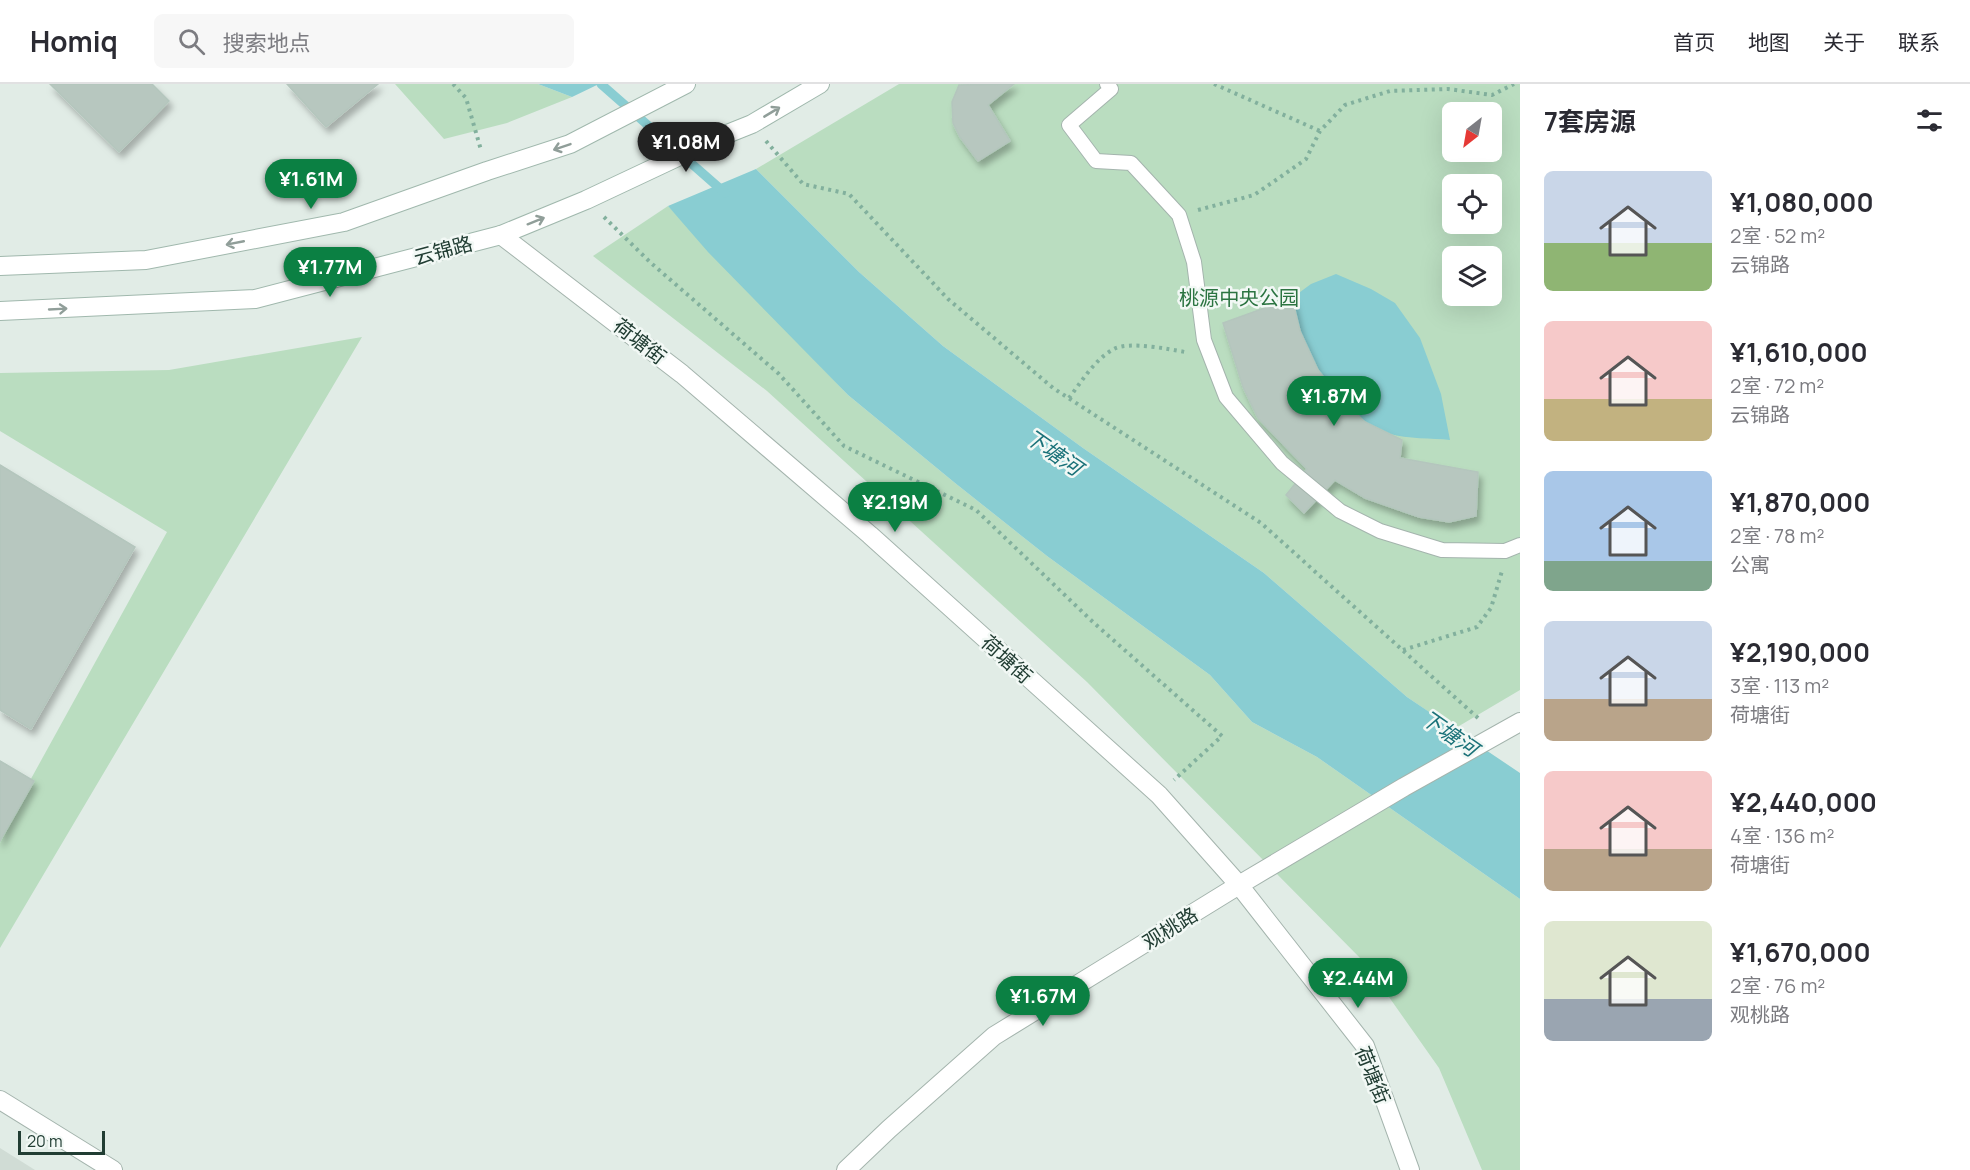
<!DOCTYPE html>
<html lang="zh">
<meta charset="utf-8">
<style>
body{margin:0;font-family:Manrope,"Noto Sans SC",sans-serif;background:#f7f7f7;color:#2b2b33;height:100vh;display:flex;flex-direction:column;font-size:22px;white-space:nowrap}
*{box-sizing:border-box;margin:0}
p{font-size:20px;color:#7c7c81}
.icon{flex:none;width:33px;height:33px;fill:none;stroke:currentColor;stroke-width:2;stroke-linecap:round;stroke-linejoin:round}
.map{position:relative;flex:1;overflow:hidden}
.details{display:flex;flex-direction:column;background:#fff;width:450px}
.details>*{flex:none}
.needle{width:39px;rotate:211deg}
.buttons{position:absolute;left:1442px;top:18px;display:grid;gap:12px}
.buttons a{display:grid;place-items:center;width:60px;height:60px;border-radius:9px;background:#fff;box-shadow:0 6px 24px #0002;font-size:30px}
.scale{position:absolute;left:18px;bottom:15px;width:87px;box-sizing:border-box;padding-left:6px;border:3px solid #213d33;border-top:0;font-size:16px;line-height:21px;white-space:nowrap;color:#213d33;-webkit-text-stroke:4px #f2f8f5;paint-order:stroke}
.price{position:absolute;translate:-50% -51px;padding:0 14px;border-radius:21px;background:#0b8043;color:#fff;font-size:20px;line-height:39px;filter:drop-shadow(0 2px 3px #0008)}
.price::after{content:'';position:absolute;left:50%;top:36px;width:18px;height:14px;margin-left:-9px;background:inherit;clip-path:polygon(0 0,100% 0,50% 100%)}
.price.selected{background:#222;color:#fff}
ul{padding:0;list-style:none}
li{display:flex;align-items:center;gap:18px;height:150px;padding:0 24px}
li span{display:grid;place-items:center;flex:none;width:168px;height:120px;border-radius:9px;color:#555}
li>.icon{margin-inline-start:auto}
span .icon{width:72px;height:72px;fill:#fffc;stroke-width:1}
li b{font-size:26px}
h2{display:flex;justify-content:space-between;align-items:center;height:72px;padding:0 24px;font-size:26px}
header{display:flex;align-items:center;gap:36px;box-sizing:border-box;height:84px;padding:0 30px;background:#fff;border-bottom:2px solid #e1e1e2}
header strong{font-size:28px}
nav{display:flex;gap:33px;margin-inline-start:auto;font-size:21px}
.search{width:420px;height:54px;background:#f7f7f7;display:flex;align-items:center;gap:15px;box-sizing:border-box;padding:0 21px;border-radius:9px;color:#7c7c81;font-size:22px}
main{display:flex;flex:1;min-height:0}
.map>svg:first-child{display:block}
.built{fill:#d0dcd5}
.green{fill:#baddc0;fill-rule:evenodd}
.water{fill:#89cdd2}
.lines{fill:none;stroke-linecap:round;stroke-linejoin:round}
.stream{stroke:#89cdd2;stroke-width:9}
.building{fill:#b7c7bf;stroke:#b4c6bd;stroke-width:1.5;filter:url(#shadow)}
.service-casing{stroke:#a4b4ad;stroke-width:16}
.tertiary-casing{stroke:#a4b4ad;stroke-width:20}
.secondary-casing{stroke:#a0b8ad;stroke-width:20}
.path{stroke:#82b09d;stroke-width:4;stroke-dasharray:3 4.5;stroke-linecap:butt}
.service{stroke:#fff;stroke-width:14}
.tertiary{stroke:#fff;stroke-width:18}
.secondary{stroke:#fff;stroke-width:18}
.oneway{stroke:#909e99}
.labels{text-anchor:middle;dominant-baseline:central;stroke-width:5;stroke-linejoin:round;paint-order:stroke}
.street-label{font-size:20px;fill:#213d33;stroke:#f2f8f5}
.park-label{font-size:20px;fill:#2b7441;stroke:#f2f8f5}
.water-label{font-size:21px;font-style:italic;fill:#1b7279;stroke:#f2f8f5}
</style>
<header>
<strong>Homiq</strong>
<div class="search"><svg class="icon" aria-label="search" viewBox="0 0 24 24"><circle cx="10" cy="10" r="6"/><path d="M15 15l6 6"/></svg>搜索地点</div>
<nav><a>首页</a><a>地图</a><a>关于</a><a>联系</a></nav>
</header>
<main>
<div class="map">
<svg width="1520" height="1086" viewBox="0 0 1520 1086">
<defs>
<filter id="shadow"><feDropShadow dx="3.5" dy="6" stdDeviation="3" flood-color="#0004"/></filter>
</defs>
<rect width="100%" height="100%" fill="#e1ece6"/>
<path class="built" d="M0 1064 35 1086H0Z"/>
<path class="green" d="M395 0H538L572 13 507 39 444 55Z
M899 0H1520V606L1454 645 1407 613 1264 489 1083 364 943 262 859 188 756 85ZM1452 28H1491V68H1452ZM1452 100H1491V140H1452ZM1452 172H1491V212H1452Z
M668 122 848 311 955 399 1047 472 1210 591 1252 638 1317 673 1520 815V1086H1482L1439 984 1365 879 1087 598 767 307 593 172Z
M362 253 0 864V751L167 448 0 347V289L169 286Z"/>
<path class="water" d="M538 0H599L572 13Z
M756 85 859 188 943 262 1083 364 1264 489 1407 613 1520 689V815L1317 673 1252 638 1210 591 1047 472 955 399 848 311 708 168 668 122Z
M1336 190 1371 205 1395 219 1420 254 1441 310 1450 356C1432 354 1407 355 1390 350 1349 337 1312 285 1300 245 1297 235 1295 224 1292 214L1311 200Z"/>
<g class="lines">
<path class="stream" d="M601 0 725 109"/>
</g>
<path class="building" d="M50 0H152L169 17 119 68Z
M287 0H378L326 43Z
M1014 0 988 21 1010 57 978 77 960 53 953 39 952 18 959 1Z
M1292 214 1300 247 1318 286 1344 318 1365 338 1402 356 1400 374 1478 388 1476 432 1449 438 1419 433 1365 414 1335 396 1304 429 1286 411 1307 385 1258 334 1243 303 1223 239Z
M0 381 135 463 31 645 0 626Z
M0 677 34 697 0 757Z"/>
<g class="lines">
<defs>
<path id="service" d="M1107 0 1111 5 1069 41 1096 77 1131 79 1179 131 1194 178 1204 256 1226 313 1282 379 1340 427 1380 447 1442 466 1505 467 1520 461"/>
<path id="tertiary" d="M501 151 682 290 870 451 1159 711 1239 801 1365 962 1410 1086
M0 1016 113 1086
M846 1086 889 1045 994 952 1239 801 1404 703 1520 638"/>
<path id="secondary" d="M0 182 146 176 344 138 487 87 570 60 686 0
M0 227 255 215 501 151 586 116 722 52 752 40 820 0"/>
</defs>
<use href="#service" class="service-casing"/>
<use href="#tertiary" class="tertiary-casing"/>
<use href="#secondary" class="secondary-casing"/>
<path class="path" d="M453 0 466 14 481 66
M1214 0 1320 47
M766 57 803 100 849 110 948 215 1053 304 1261 439 1478 634
M1198 126 1254 111 1279 94 1306 75 1320 47 1345 21 1390 7 1448 5 1492 11 1514 0
M604 133 651 179 779 290 844 362 976 426 1094 539 1222 652 1174 696
M1069 314C1082 297 1095 275 1114 265 1129 257 1168 265 1185 268
M1403 566 1477 543 1491 524 1502 487"/>
<use href="#service" class="service"/>
<use href="#tertiary" class="tertiary"/>
<use href="#secondary" class="secondary"/>
</g>
<defs><path id="oneway-shaft" d="M-6 0H5M1.5-3L5.5 0L1.5 3" fill="none" stroke-width="1.6" stroke-linecap="round" stroke-linejoin="round" transform="scale(1.5)"/></defs>
<g class="oneway">
<use href="#oneway-shaft" transform="translate(772 28) rotate(-31)"/>
<use href="#oneway-shaft" transform="translate(562 63) rotate(161)"/>
<use href="#oneway-shaft" transform="translate(536 137) rotate(-22)"/>
<use href="#oneway-shaft" transform="translate(235 159) rotate(169)"/>
<use href="#oneway-shaft" transform="translate(58 225) rotate(-3)"/>
</g>
<g class="labels">
<g class="street-label">
<text transform="translate(443 166) rotate(-15)">云锦路</text>
<text transform="translate(640 257) rotate(38)">荷塘街</text>
<text transform="translate(1007 575) rotate(42)">荷塘街</text>
<text transform="translate(1170 844) rotate(-32)">观桃路</text>
<text transform="translate(1373 991) rotate(68)">荷塘街</text>
</g>
<g class="park-label">
<text x="1239" y="213">桃源中央公园</text>
</g>
<g class="water-label">
<text transform="translate(1054 368) rotate(35)">下塘河</text>
<text transform="translate(1450 649) rotate(35)">下塘河</text>
</g>
</g>
</svg>
<div class="buttons">
<a><svg class="needle" viewBox="-14 -14 28 28"><path d="M0-13l5 13h-10z" fill="#e53935"/><path d="M0 13l5-13h-10z" fill="#7c7c81"/></svg></a>
<a><svg class="icon" aria-label="locate" viewBox="0 0 24 24"><circle cx="12" cy="12" r="6"/><path d="M12 2v4M12 18v4M2 12h4M18 12h4"/></svg></a>
<a><svg class="icon" aria-label="layers" viewBox="0 0 24 24"><path d="M12 4l9 5-9 5-9-5zM3 14l9 5 9-5"/></svg></a>
</div>
<div class="scale">20 m</div>
<b class="price selected" style="left:686px;top:89px">¥1.08M</b>
<b class="price" style="left:311px;top:126px">¥1.61M</b>
<b class="price" style="left:330px;top:214px">¥1.77M</b>
<b class="price" style="left:1334px;top:343px">¥1.87M</b>
<b class="price" style="left:895px;top:449px">¥2.19M</b>
<b class="price" style="left:1358px;top:925px">¥2.44M</b>
<b class="price" style="left:1043px;top:943px">¥1.67M</b>
</div>
<section class="details">
<h2>7套房源<svg class="icon" aria-label="filters" viewBox="0 0 24 24"><path d="M4 7h16M4 17h16"/><circle cx="9" cy="7" r="2"/><circle cx="15" cy="17" r="2"/></svg></h2>
<ul>
<li><span style="background:linear-gradient(#c9d6e8 60%,#8fb573 0)"><svg class="icon" aria-label="home" viewBox="0 0 24 24"><path d="M3 11l9-7 9 7M6 9v11h12V9"/></svg></span><div><b>¥1,080,000</b><p>2室 · 52 m²</p><p>云锦路</p></div></li>
<li><span style="background:linear-gradient(#f6c9c9 65%,#c2b280 0)"><svg class="icon" aria-label="home" viewBox="0 0 24 24"><path d="M3 11l9-7 9 7M6 9v11h12V9"/></svg></span><div><b>¥1,610,000</b><p>2室 · 72 m²</p><p>云锦路</p></div></li>
<li><span style="background:linear-gradient(#a9c7e8 75%,#7fa58c 0)"><svg class="icon" aria-label="home" viewBox="0 0 24 24"><path d="M3 11l9-7 9 7M6 9v11h12V9"/></svg></span><div><b>¥1,870,000</b><p>2室 · 78 m²</p><p>公寓</p></div></li>
<li><span style="background:linear-gradient(#c9d6e8 65%,#b9a48a 0)"><svg class="icon" aria-label="home" viewBox="0 0 24 24"><path d="M3 11l9-7 9 7M6 9v11h12V9"/></svg></span><div><b>¥2,190,000</b><p>3室 · 113 m²</p><p>荷塘街</p></div></li>
<li><span style="background:linear-gradient(#f6c9c9 65%,#b9a48a 0)"><svg class="icon" aria-label="home" viewBox="0 0 24 24"><path d="M3 11l9-7 9 7M6 9v11h12V9"/></svg></span><div><b>¥2,440,000</b><p>4室 · 136 m²</p><p>荷塘街</p></div></li>
<li><span style="background:linear-gradient(#dfe7d0 65%,#9aa5b1 0)"><svg class="icon" aria-label="home" viewBox="0 0 24 24"><path d="M3 11l9-7 9 7M6 9v11h12V9"/></svg></span><div><b>¥1,670,000</b><p>2室 · 76 m²</p><p>观桃路</p></div></li>
</ul>
</section>
</main>
